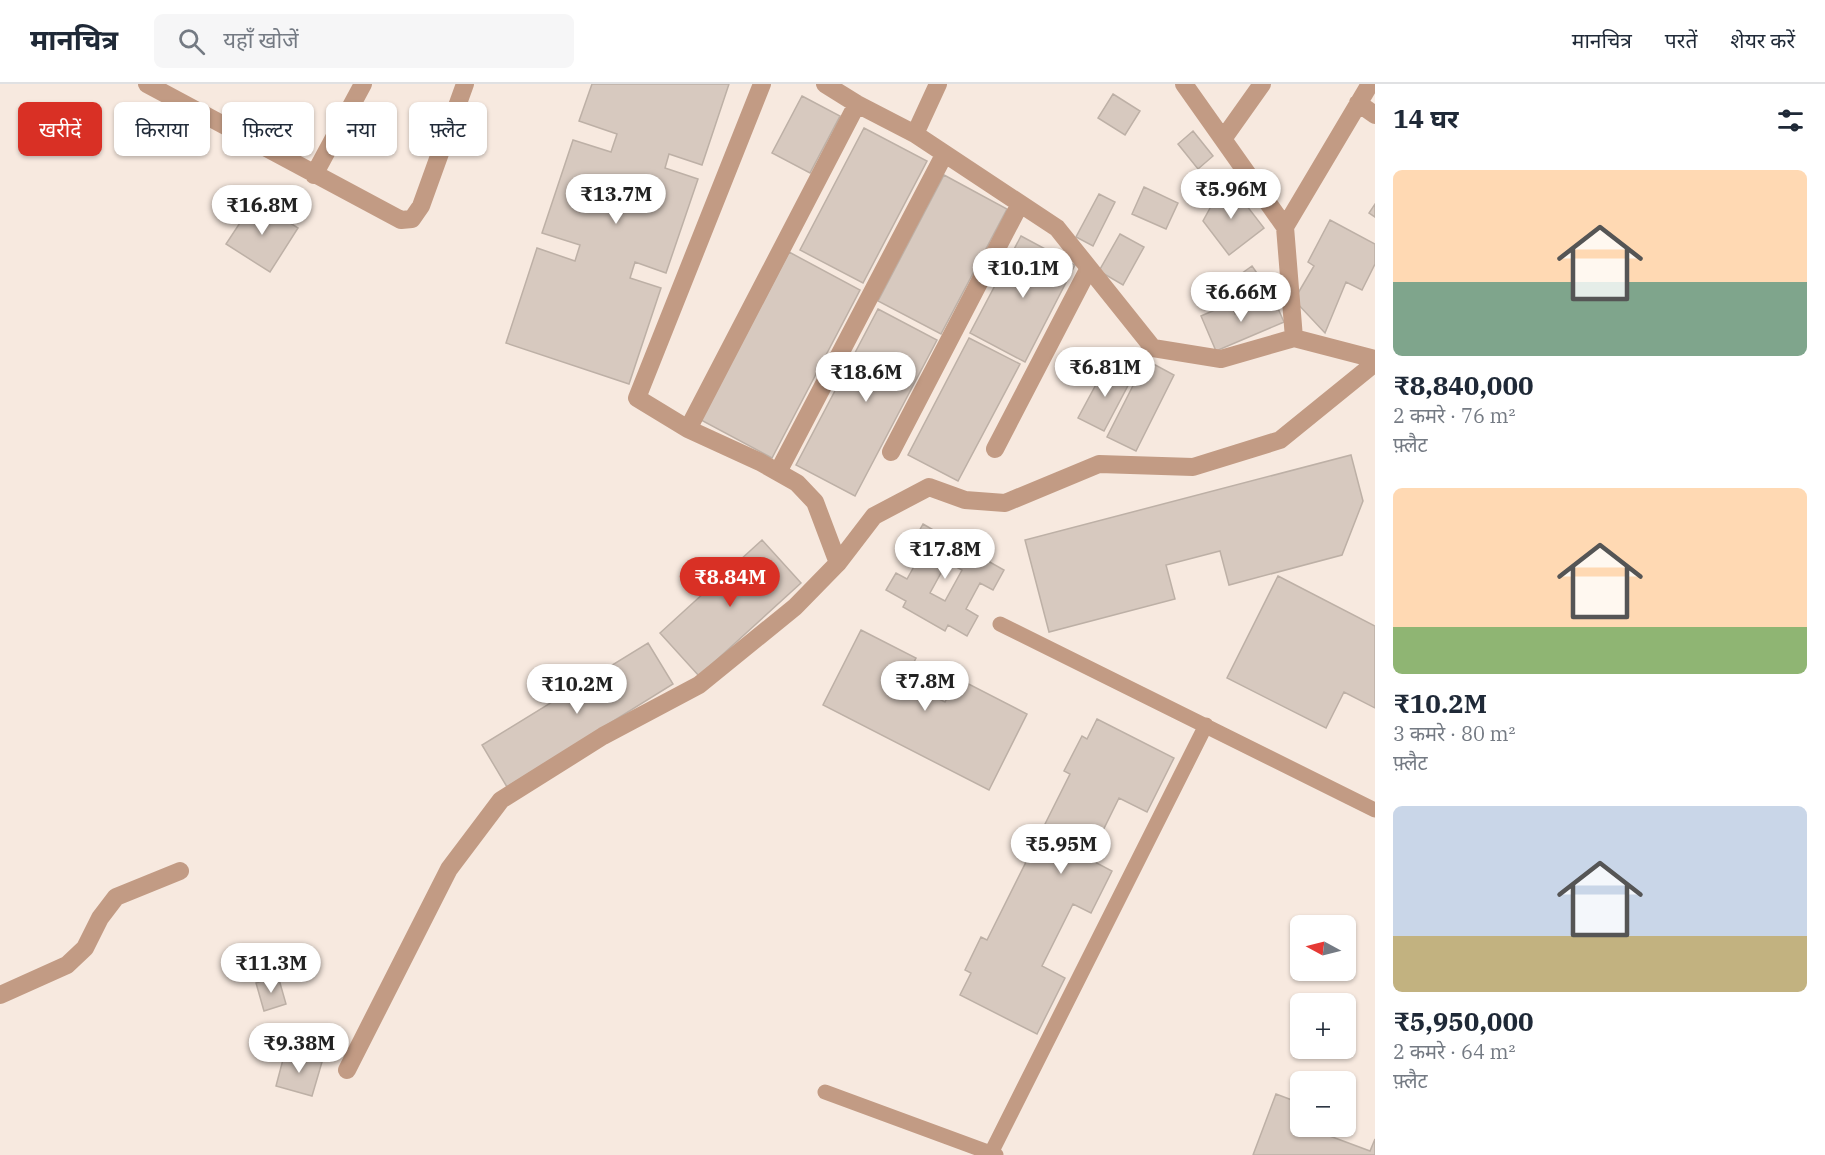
<!DOCTYPE html>
<html lang="hi">
<meta charset="utf-8">
<style>
body{margin:0;font-family:"IBM Plex Serif","Noto Sans Devanagari",serif;background:#f6f6f7;color:#1f2937;height:100vh;display:flex;flex-direction:column;font-size:22px;white-space:nowrap}
*{box-sizing:border-box;margin:0}
p{font-size:20px;color:#747a83}
.icon{flex:none;width:33px;height:33px;fill:none;stroke:currentColor;stroke-width:2;stroke-linecap:round;stroke-linejoin:round}
.map{position:relative;flex:1;overflow:hidden}
.details{display:flex;flex-direction:column;background:#fff;width:450px}
.details>*{flex:none}
.guide{position:absolute;left:18px;top:18px;width:570px;height:54px;display:flex;gap:12px}
.needle{width:39px;rotate:277deg}
.controls{position:absolute;left:1290px;top:831px;display:grid;gap:12px}
.controls a{display:grid;place-items:center;width:66px;height:66px;border-radius:9px;background:#fff;box-shadow:0 2px 4px #0004;font-size:30px}
.price{position:absolute;translate:-50% -51px;padding:0 14px;border-radius:21px;background:#fff;color:#222;font-size:20px;line-height:39px;filter:drop-shadow(0 2px 3px #0008)}
.price::after{content:'';position:absolute;left:50%;top:36px;width:18px;height:14px;margin-left:-9px;background:inherit;clip-path:polygon(0 0,100% 0,50% 100%)}
.price.selected{background:#d93025;color:#fff}
ul{padding:0;list-style:none}
li{display:grid;align-content:center;gap:12px;height:318px;padding:0 18px}
li span{display:grid;place-items:center;height:186px;border-radius:9px;color:#555}
li>.icon{margin-inline-start:auto}
span .icon{width:108px;height:108px;fill:#fffc;stroke-width:1}
li b{font-size:26px}
h2{display:flex;justify-content:space-between;align-items:center;height:72px;padding:0 18px;font-size:26px}
.tag{padding:0 21px;border-radius:9px;background:#fff;box-shadow:0 2px 4px #0004;font-size:21px;line-height:54px}
.tag.selected{background:#d93025;color:#fff}
header{display:flex;align-items:center;gap:36px;box-sizing:border-box;height:84px;padding:0 30px;background:#fff;border-bottom:2px solid #e0e1e3}
header strong{font-size:28px}
nav{display:flex;gap:33px;margin-inline-start:auto;font-size:21px}
.search{width:420px;height:54px;background:#f6f6f7;display:flex;align-items:center;gap:15px;box-sizing:border-box;padding:0 21px;border-radius:9px;color:#747a83;font-size:22px}
main{display:flex;flex:1;min-height:0}
.map>svg:first-child{display:block}
.building{fill:#d7c9bf;stroke:#bdb0a6;stroke-width:1.5;fill-rule:evenodd}
.lines{fill:none;stroke-linecap:round;stroke-linejoin:round}
.lane{stroke:#c29b84;stroke-width:15}
.street{stroke:#c29b84;stroke-width:18}
</style>
<header>
<strong>मानचित्र</strong>
<div class="search"><svg class="icon" aria-label="search" viewBox="0 0 24 24"><circle cx="10" cy="10" r="6"/><path d="M15 15l6 6"/></svg>यहाँ खोजें</div>
<nav><a>मानचित्र</a><a>परतें</a><a>शेयर करें</a></nav>
</header>
<main>
<div class="map">
<svg width="1375" height="1071" viewBox="0 0 1375 1071">
<rect width="100%" height="100%" fill="#f7e9df"/>
<path class="building" d="M592 0H729L702 81 669 70 665 84 698 95 666 189 635 178 630 194 661 204 629 300 506 259 537 164 575 177 580 161 542 149 573 56 611 68 617 50 579 37Z
M1113 10 1140 27 1125 51 1098 34Z
M802 12 840 32 810 89 772 69Z
M864 44 927 77 863 199 800 166Z
M1193 47 1213 72 1198 85 1178 60Z
M944 91 1007 125 941 250 878 217Z
M1226 95 1264 144 1229 171 1203 137Z
M1144 103 1178 119 1166 145 1132 130Z
M1099 110 1115 118 1093 162 1076 153Z
M255 116 298 144 270 188 226 160Z
M1375 120V133L1369 129Z
M1330 136 1375 160V180L1362 206 1346 198 1325 249 1294 216 1314 182 1308 178Z
M1120 150 1144 163 1123 201 1099 187Z
M1021 152 1075 181 1025 278 970 249Z
M789 168 860 206 772 374 701 336Z
M1252 182 1268 205 1239 226 1223 203Z
M1273 213 1284 238 1216 267 1201 232 1231 219 1235 230Z
M878 225 937 256 855 412 796 381Z
M969 254 1020 280 958 397 908 371Z
M1146 276 1174 291 1136 367 1107 353Z
M1107 280 1132 294 1104 347 1078 334Z
M1351 371 1363 417 1342 471 1229 501 1220 467 1166 481 1175 515 1049 548 1025 456Z
M923 440 940 450 943 446 982 468 979 472 1004 486 993 506 980 499 966 525 978 532 967 552 948 541 945 547 903 523 906 517 886 506 896 489 907 495 922 468 911 462ZM947 478 962 486 945 517 930 509Z
M762 456 801 499 699 592 660 549Z
M1278 492 1375 542V624L1344 608 1326 644 1227 594Z
M861 546 916 574 904 598 945 618 957 594 1027 630 989 706 823 621Z
M648 559 673 600 507 703 482 661Z
M1097 635 1174 674 1147 728 1119 714 1089 775 1112 787 1091 829 1073 820 1042 882 1065 894 1037 950 960 911 971 889 965 886 981 853 987 856 1070 690 1064 687 1082 652 1087 655Z
M278 892 286 920 264 927 256 899Z
M285 968 322 978 312 1012 276 1002Z
M1276 1010 1300 1019V1042H1330L1327 1051 1370 1067 1375 1055V1071H1253Z"/>
<g class="lines">
<path class="lane" d="M1000 540 1375 726
M825 1008 996 1071
M990 1071 1206 641"/>
<path class="street" d="M147 0 401 136 412 135 421 122 465 0
M762 0 637 314 688 345 760 378 797 399 815 418 838 479
M825 0 857 20 915 50 1057 144 1153 264 1221 275 1294 254 1375 275
M1184 0 1285 143 1294 254
M1358 19 1375 31
M915 50 938 0
M1223 55 1262 0
M314 91 363 0
M1285 143 1370 0
M688 345 857 20
M995 365 1089 184
M891 368 1020 120
M778 388 944 71
M0 911 67 881 85 864 100 834 116 813 180 787
M347 986 449 785 501 716 603 652 699 601 795 523 838 479 874 432 929 403 965 416 1005 419 1099 380 1193 383 1280 356 1375 279"/>
</g>
</svg>
<div class="controls">
<a><svg class="needle" viewBox="-14 -14 28 28"><path d="M0-13l5 13h-10z" fill="#e53935"/><path d="M0 13l5-13h-10z" fill="#747a83"/></svg></a>
<a>+</a>
<a>−</a>
</div>
<b class="price" style="left:1231px;top:136px">₹5.96M</b>
<b class="price" style="left:616px;top:141px">₹13.7M</b>
<b class="price" style="left:262px;top:152px">₹16.8M</b>
<b class="price" style="left:1023px;top:215px">₹10.1M</b>
<b class="price" style="left:1241px;top:239px">₹6.66M</b>
<b class="price" style="left:1105px;top:314px">₹6.81M</b>
<b class="price" style="left:866px;top:319px">₹18.6M</b>
<b class="price" style="left:945px;top:496px">₹17.8M</b>
<b class="price selected" style="left:730px;top:524px">₹8.84M</b>
<b class="price" style="left:925px;top:628px">₹7.8M</b>
<b class="price" style="left:577px;top:631px">₹10.2M</b>
<b class="price" style="left:1061px;top:791px">₹5.95M</b>
<b class="price" style="left:271px;top:910px">₹11.3M</b>
<b class="price" style="left:299px;top:990px">₹9.38M</b>
<div class="guide">
<a class="tag selected">खरीदें</a>
<a class="tag">किराया</a>
<a class="tag">फ़िल्टर</a>
<a class="tag">नया</a>
<a class="tag">फ़्लैट</a>
</div>
</div>
<section class="details">
<h2>14 घर<svg class="icon" aria-label="filters" viewBox="0 0 24 24"><path d="M4 7h16M4 17h16"/><circle cx="9" cy="7" r="2"/><circle cx="15" cy="17" r="2"/></svg></h2>
<ul>
<li><span style="background:linear-gradient(#ffd9b3 60%,#7fa58c 0)"><svg class="icon" aria-label="home" viewBox="0 0 24 24"><path d="M3 11l9-7 9 7M6 9v11h12V9"/></svg></span><div><b>₹8,840,000</b><p>2 कमरे · 76 m²</p><p>फ़्लैट</p></div></li>
<li><span style="background:linear-gradient(#ffd9b3 75%,#8fb573 0)"><svg class="icon" aria-label="home" viewBox="0 0 24 24"><path d="M3 11l9-7 9 7M6 9v11h12V9"/></svg></span><div><b>₹10.2M</b><p>3 कमरे · 80 m²</p><p>फ़्लैट</p></div></li>
<li><span style="background:linear-gradient(#c9d6e8 70%,#c2b280 0)"><svg class="icon" aria-label="home" viewBox="0 0 24 24"><path d="M3 11l9-7 9 7M6 9v11h12V9"/></svg></span><div><b>₹5,950,000</b><p>2 कमरे · 64 m²</p><p>फ़्लैट</p></div></li>
</ul>
</section>
</main>
